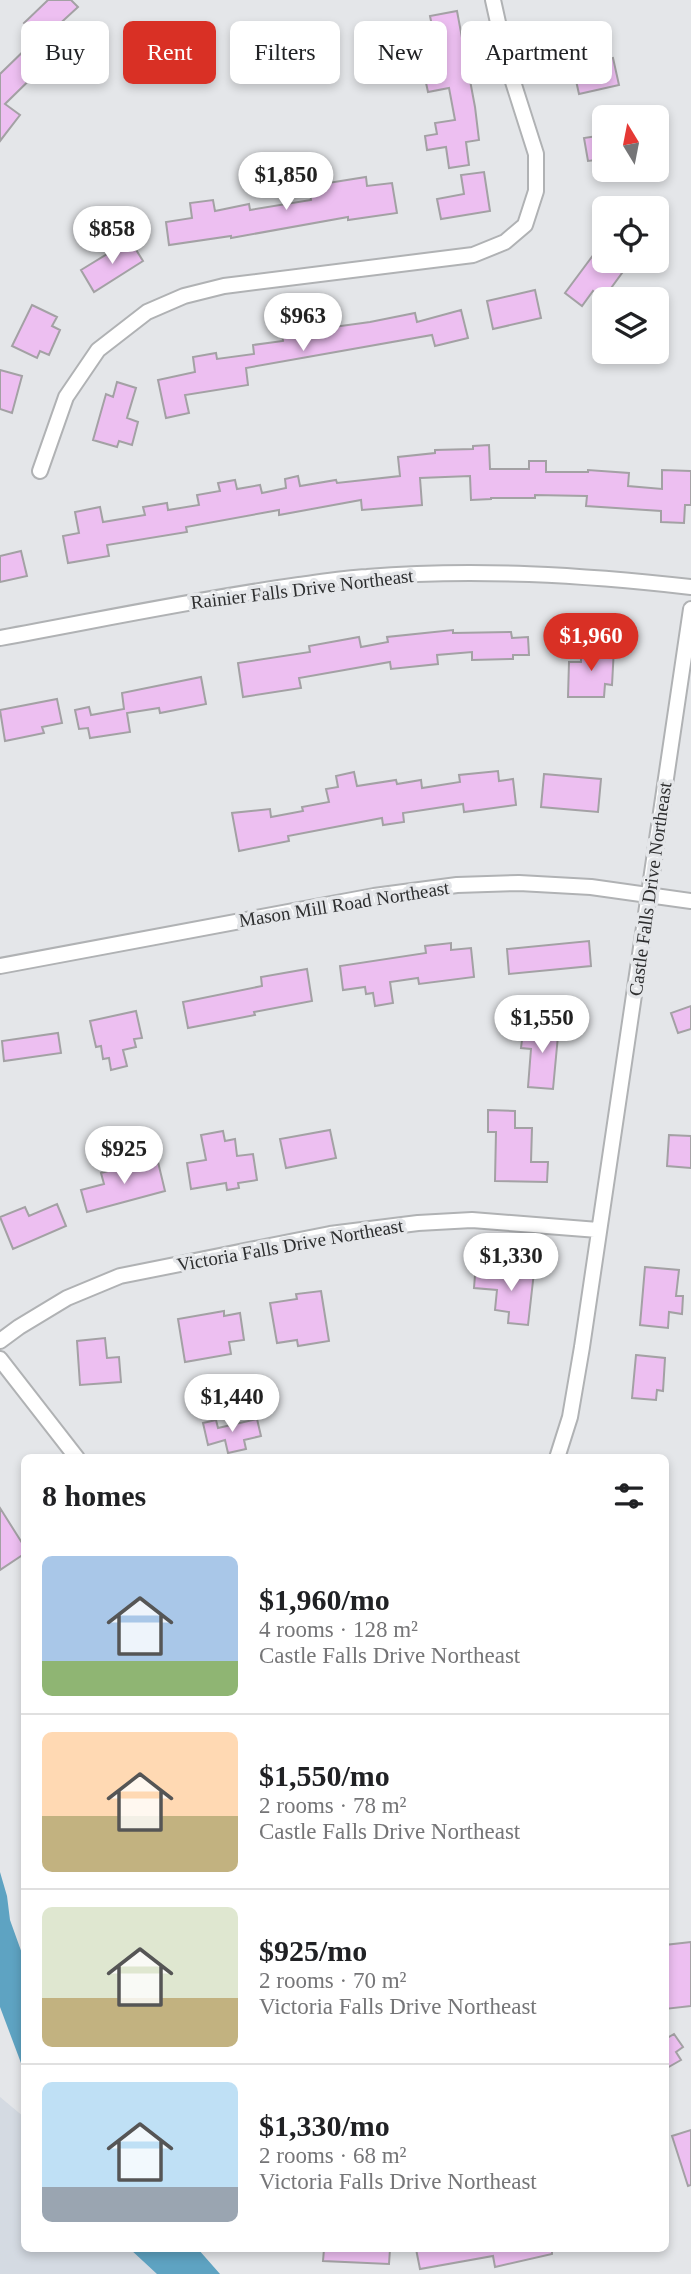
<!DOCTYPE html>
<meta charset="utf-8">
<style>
body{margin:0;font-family:"Times New Roman",serif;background:#f6f6f6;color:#202124;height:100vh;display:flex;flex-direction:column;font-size:26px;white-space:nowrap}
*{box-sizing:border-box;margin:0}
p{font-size:23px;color:#757577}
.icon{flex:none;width:38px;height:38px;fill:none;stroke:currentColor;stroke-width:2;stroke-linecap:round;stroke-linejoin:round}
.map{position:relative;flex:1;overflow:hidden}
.details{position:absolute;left:21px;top:1454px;width:648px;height:798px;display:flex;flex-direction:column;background:#fff;border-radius:10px;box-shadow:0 4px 10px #0003}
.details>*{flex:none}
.hud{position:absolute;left:21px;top:21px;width:649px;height:63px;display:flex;gap:14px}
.needle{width:46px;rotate:350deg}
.tools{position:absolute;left:592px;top:105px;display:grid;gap:14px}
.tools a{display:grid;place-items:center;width:77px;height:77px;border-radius:10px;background:#fff;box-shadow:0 4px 10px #0003;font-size:35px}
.price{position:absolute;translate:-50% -60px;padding:0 16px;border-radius:24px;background:#fff;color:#222;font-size:23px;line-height:46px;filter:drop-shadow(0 2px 4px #0008)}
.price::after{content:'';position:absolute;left:50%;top:42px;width:21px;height:16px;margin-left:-10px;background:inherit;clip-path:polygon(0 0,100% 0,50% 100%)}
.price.current{background:#d93025;color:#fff}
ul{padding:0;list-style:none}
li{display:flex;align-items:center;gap:21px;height:175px;padding:0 21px}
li+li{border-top:2px solid #e0e0e0}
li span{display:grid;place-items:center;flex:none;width:196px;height:140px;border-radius:10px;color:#555}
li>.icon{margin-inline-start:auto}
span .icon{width:84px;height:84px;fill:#fffc;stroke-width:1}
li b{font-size:30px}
h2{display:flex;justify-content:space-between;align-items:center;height:84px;padding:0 21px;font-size:30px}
.chip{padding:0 24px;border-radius:10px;background:#fff;box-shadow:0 4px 10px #0003;font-size:24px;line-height:63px}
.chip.current{background:#d93025;color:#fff}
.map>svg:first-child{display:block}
.built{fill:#d4dae2}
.water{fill:#5ea3c2}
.building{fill:#edbff1;stroke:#a3a1a4;stroke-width:2}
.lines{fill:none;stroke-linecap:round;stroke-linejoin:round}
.minor-casing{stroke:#b0b2b4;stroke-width:18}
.minor{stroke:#fff;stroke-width:14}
.labels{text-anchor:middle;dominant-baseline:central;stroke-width:7;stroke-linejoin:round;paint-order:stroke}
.street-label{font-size:19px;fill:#2d2e2f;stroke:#e4e6e9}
</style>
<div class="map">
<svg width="691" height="2274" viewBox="0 0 691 2274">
<rect width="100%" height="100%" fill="#e4e6e9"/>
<path class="built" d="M0 2097 24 2117V2249H169L191 2274H0Z"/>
<path class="water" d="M0 1872 7 1896 10 1920 24 1959V2071L0 2007Z
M130 2249H198L220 2274H157Z"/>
<path class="building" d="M48 0H71L78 7 41 41 24 23Z
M457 11 475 107 479 140 466 142 469 165 449 168 446 147 427 150 425 136 437 134 435 123 455 120 449 88 428 92 423 69 440 66 430 16Z
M35 40 52 58 5 104 20 115 0 141V74Z
M613 58 619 85 579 94 573 67Z
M604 135V159L588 161 584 138Z
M484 172 490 211 441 219 437 199 464 194 461 175Z
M366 177 367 186 392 183 397 213 348 220V217L231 238V236L169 245 166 222 192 218 190 203 213 200 215 211 249 204 250 210 311 200 309 186Z
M130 240 143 261 94 292 81 270Z
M594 254 622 273 603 299 593 291 582 306 565 293Z
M535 290 541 318 493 329 487 301Z
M32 305 57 317 52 326 60 330 49 355 40 351 37 358 12 346Z
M461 310 468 338 435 346 432 335 246 368 248 385 185 395 189 413 166 418 158 380 195 372 193 357 216 353 217 359 254 354 253 345 283 341 282 334 370 322 415 313 417 322Z
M0 370 22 376 12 413 0 409Z
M117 382 136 388 127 418 138 422 132 445 119 441 117 447 93 440 106 394 113 397Z
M489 445 490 469H529V461H546V472H588V470L629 473 628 486 662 489V470L691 471V505H685L684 523 661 522V511L586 506 587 496 535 495V498H491V499L471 500 470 476 420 478 422 505 362 510 361 500 279 515V510L186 527 187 532 107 545 109 556 68 563 63 536 79 533 75 512 100 507 103 522 145 515 143 507 167 503 168 510 199 505 197 495 220 491 218 483 235 480 237 489 260 485 262 493 286 488 285 479 298 476 300 486 336 480 337 483 400 476 398 457 435 453V450L473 449V446Z
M21 551 27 576 0 582V556Z
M453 630V633L511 632 512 638 528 637 529 655H513V659L472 660V652L437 655 438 664 391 669 390 662 299 678 301 688 243 697 238 663 310 652 309 646 359 637 361 647 388 642 387 637Z
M581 647 614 648 612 685 605 684 604 697H568L569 662H581Z
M201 677 206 704 160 713 159 708 127 713 130 732 90 738 88 728 79 729 75 710 89 707 91 715 124 709 122 693Z
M57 699 62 723 42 727 44 733 5 741 0 710Z
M498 771 499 781 513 779 516 805 464 812 463 804 403 813 404 822 383 825 382 818 288 836 289 841 239 851 232 813 270 809 271 817 303 811 302 807 329 802 326 789 338 787 336 776 354 772 357 786 396 780 397 784 421 780 422 788 460 782 459 775Z
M544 774 601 779 598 812 541 807Z
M589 941 591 966 509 974 507 949Z
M451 943V950L471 948 474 977 419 984 418 978 390 982 393 1003 375 1006 373 993 366 994 365 987 343 990 340 966 426 953 425 946Z
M307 969 312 1001 254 1012 255 1015 188 1028 183 1002 262 986 261 977Z
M691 1006V1029L678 1033 671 1013Z
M136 1011 142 1038 134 1039 136 1047 123 1050 127 1066 111 1070 109 1058 103 1059 101 1046 96 1047 90 1021Z
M537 1023 559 1025 553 1089 528 1087 531 1049 521 1048 523 1032 536 1033Z
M58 1033 61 1053 4 1061 2 1041Z
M488 1110 515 1111V1128H532L531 1162H548L547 1182 495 1181 496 1132H488Z
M330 1130 336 1158 286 1168 280 1139Z
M223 1131 225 1141 235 1139 237 1156 253 1154 257 1180 238 1183 239 1188 227 1190 226 1183 191 1189 187 1163 206 1160 201 1135Z
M669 1135 691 1136V1168L667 1166Z
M158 1162 165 1191 87 1212 81 1190 104 1184 101 1173 129 1165 130 1169Z
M57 1204 66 1226 13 1249 0 1217 25 1207 29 1216Z
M645 1267 679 1270 676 1296H683L682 1314 669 1312 668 1328 640 1325Z
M499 1269 534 1272 528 1325 508 1323 509 1312 495 1310 497 1290 474 1288 475 1275 498 1277Z
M321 1291 329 1341 298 1346 297 1340 277 1343 270 1303 297 1299 296 1294Z
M224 1311V1316L240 1313 244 1340 229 1342 231 1354 185 1362 178 1319Z
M105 1338 107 1358 119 1357 121 1382 80 1385 77 1341Z
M636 1355 665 1358 663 1391 657 1390 656 1400 632 1398Z
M257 1419 261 1436 244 1440 246 1449 228 1453 225 1440 208 1445 203 1423 216 1420 218 1428Z
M0 1508 24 1546V1554L0 1570Z
M691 1942V2006L665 2009V1945Z
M665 2034 667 2038 674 2034 683 2047 676 2052 681 2060 665 2069Z
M691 2130V2185L688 2186 672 2136Z
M324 2249H390L389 2264 323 2261Z
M416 2249H552V2254L495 2267 493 2256 420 2269Z"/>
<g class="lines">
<defs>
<path id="minor" d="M40 471 66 397 98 350 147 312 184 296 224 286 473 255 505 242 525 225 536 191V154L507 63 493 0
M0 638C99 620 198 599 299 585 321 582 344 578 367 577 475 568 584 575 691 587
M0 966 374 896 457 885 519 883 591 887 691 901
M0 1341 19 1327 67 1298 120 1276 330 1234 418 1223 472 1220 598 1230
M0 1359 77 1458
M557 1458 570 1417 582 1347 691 609"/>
</defs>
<use href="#minor" class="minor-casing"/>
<use href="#minor" class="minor"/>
</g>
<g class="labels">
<g class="street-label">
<text transform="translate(302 589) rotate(-7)">Rainier Falls Drive Northeast</text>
<text transform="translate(650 889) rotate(-82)">Castle Falls Drive Northeast</text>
<text transform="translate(344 904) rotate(-9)">Mason Mill Road Northeast</text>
<text transform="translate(290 1245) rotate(-10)">Victoria Falls Drive Northeast</text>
</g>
</g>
</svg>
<div class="tools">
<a><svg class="needle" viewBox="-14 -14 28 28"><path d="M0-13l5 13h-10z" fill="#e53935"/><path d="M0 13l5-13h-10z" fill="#757577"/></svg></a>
<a><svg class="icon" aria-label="locate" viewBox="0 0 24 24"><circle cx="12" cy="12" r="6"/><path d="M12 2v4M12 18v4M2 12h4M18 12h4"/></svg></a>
<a><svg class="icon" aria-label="layers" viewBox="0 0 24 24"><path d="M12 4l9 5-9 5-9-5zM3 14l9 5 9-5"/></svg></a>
</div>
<b class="price" style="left:286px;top:212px">$1,850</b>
<b class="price" style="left:112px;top:266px">$858</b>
<b class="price" style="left:303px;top:353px">$963</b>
<b class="price current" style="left:591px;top:673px">$1,960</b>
<b class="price" style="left:542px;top:1055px">$1,550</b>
<b class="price" style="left:124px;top:1186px">$925</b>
<b class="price" style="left:511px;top:1293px">$1,330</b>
<b class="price" style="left:232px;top:1434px">$1,440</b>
<div class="hud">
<a class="chip">Buy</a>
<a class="chip current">Rent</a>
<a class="chip">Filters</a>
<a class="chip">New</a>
<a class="chip">Apartment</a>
</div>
<section class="details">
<h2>8 homes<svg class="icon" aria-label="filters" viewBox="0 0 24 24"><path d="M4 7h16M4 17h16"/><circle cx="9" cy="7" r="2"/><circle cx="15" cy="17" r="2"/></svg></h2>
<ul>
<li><span style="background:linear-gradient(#a9c7e8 75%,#8fb573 0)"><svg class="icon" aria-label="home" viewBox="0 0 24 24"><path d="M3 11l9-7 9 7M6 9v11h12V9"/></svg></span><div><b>$1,960/mo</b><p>4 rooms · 128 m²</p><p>Castle Falls Drive Northeast</p></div></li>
<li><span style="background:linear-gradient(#ffd9b3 60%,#c2b280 0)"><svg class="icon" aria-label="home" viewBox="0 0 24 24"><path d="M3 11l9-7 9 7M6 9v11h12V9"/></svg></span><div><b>$1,550/mo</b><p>2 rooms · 78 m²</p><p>Castle Falls Drive Northeast</p></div></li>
<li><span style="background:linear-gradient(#dfe7d0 65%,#c2b280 0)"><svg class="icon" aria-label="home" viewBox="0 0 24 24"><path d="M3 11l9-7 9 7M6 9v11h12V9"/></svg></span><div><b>$925/mo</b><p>2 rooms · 70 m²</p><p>Victoria Falls Drive Northeast</p></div></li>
<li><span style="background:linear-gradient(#bfe0f5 75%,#9aa5b1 0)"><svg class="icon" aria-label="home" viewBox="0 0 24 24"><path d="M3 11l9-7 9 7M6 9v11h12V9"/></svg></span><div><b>$1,330/mo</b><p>2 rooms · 68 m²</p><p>Victoria Falls Drive Northeast</p></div></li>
</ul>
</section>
</div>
